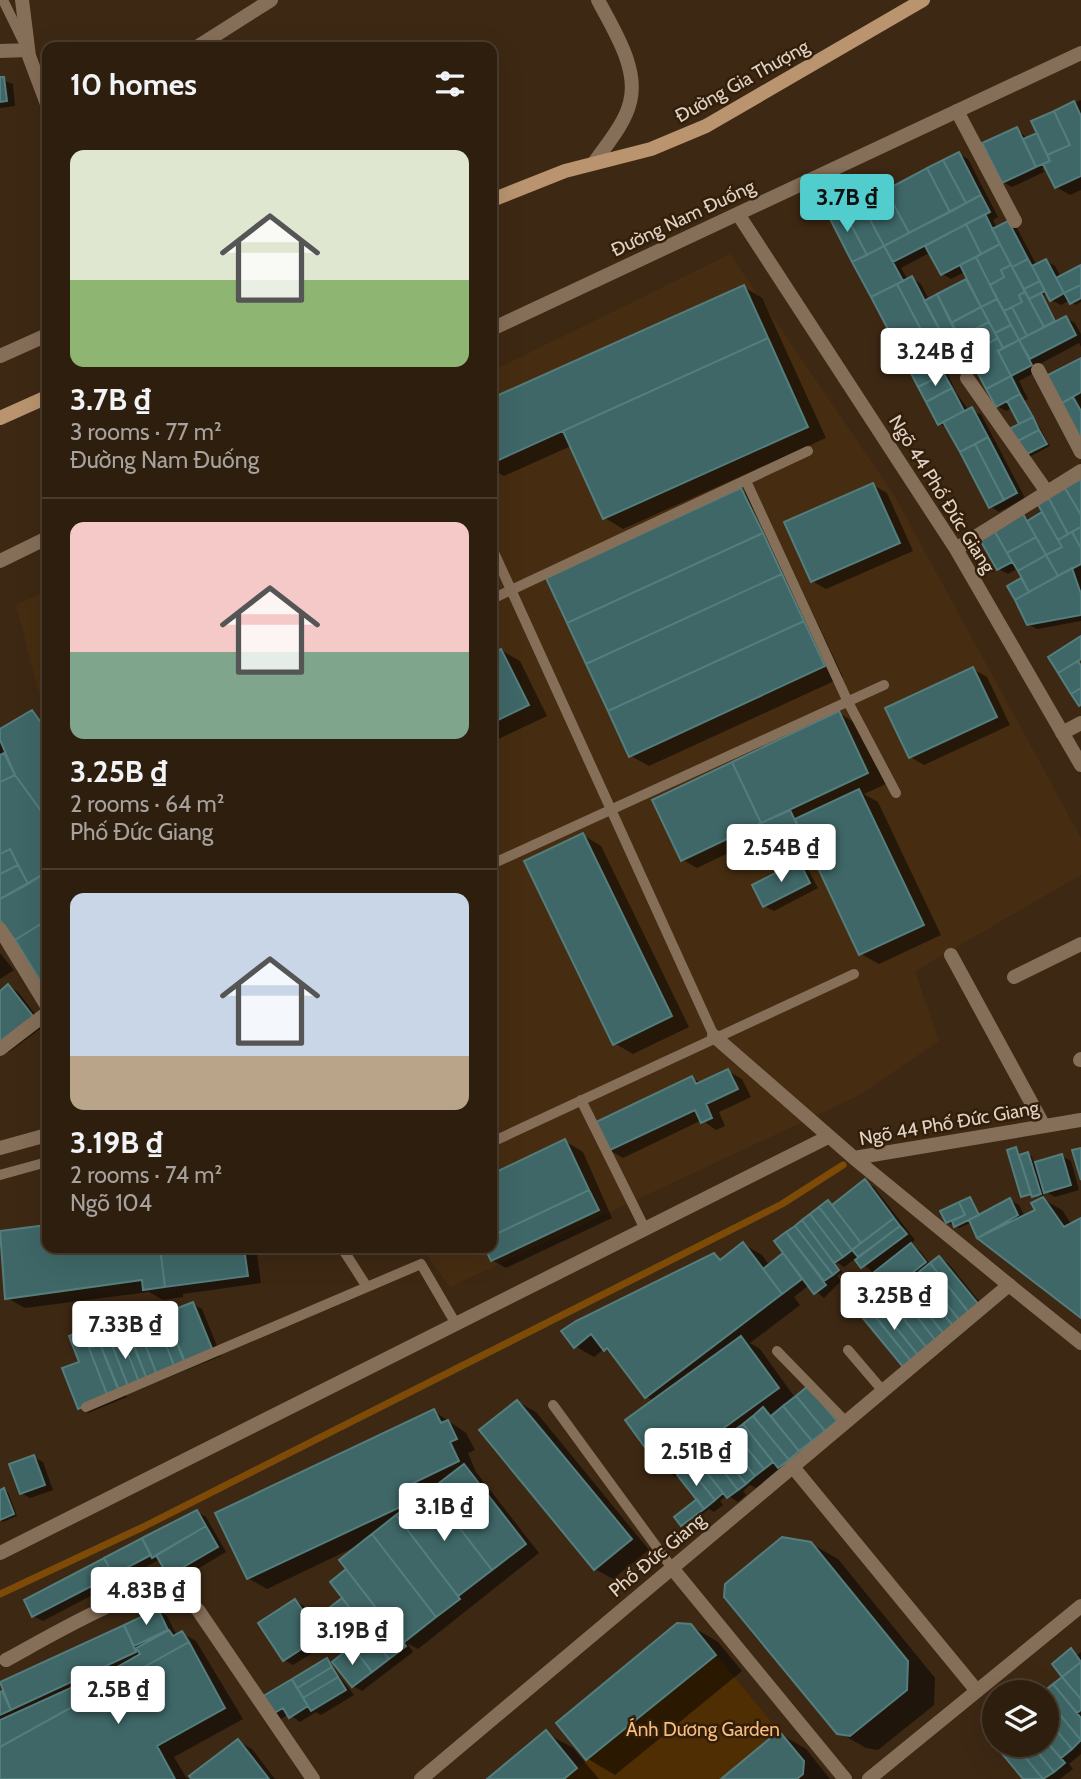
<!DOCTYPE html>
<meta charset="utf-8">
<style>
body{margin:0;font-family:Cabin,sans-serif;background:#3a2b1c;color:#f1f3f6;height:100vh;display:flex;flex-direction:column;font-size:26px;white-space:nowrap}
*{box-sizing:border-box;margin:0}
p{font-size:23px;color:#a7a29e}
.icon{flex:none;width:38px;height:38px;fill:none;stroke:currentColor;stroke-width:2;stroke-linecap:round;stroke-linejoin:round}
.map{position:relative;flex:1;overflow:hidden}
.side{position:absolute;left:42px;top:42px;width:455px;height:1211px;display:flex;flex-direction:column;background:#2e1e0e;border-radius:14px;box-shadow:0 7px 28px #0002,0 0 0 2px #493c2e}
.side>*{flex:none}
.buttons{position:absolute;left:982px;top:1680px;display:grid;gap:14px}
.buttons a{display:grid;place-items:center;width:77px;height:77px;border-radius:50%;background:#2e1e0e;box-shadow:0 7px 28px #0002,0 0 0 2px #493c2e;font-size:35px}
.price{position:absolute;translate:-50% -60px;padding:0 16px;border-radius:7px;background:#fff;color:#222;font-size:23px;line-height:46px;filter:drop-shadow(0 2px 4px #0008)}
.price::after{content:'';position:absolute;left:50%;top:42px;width:21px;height:16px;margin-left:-10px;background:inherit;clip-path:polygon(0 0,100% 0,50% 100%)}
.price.active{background:#52cdcd;color:#111}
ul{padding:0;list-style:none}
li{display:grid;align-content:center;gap:14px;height:371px;padding:0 28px}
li+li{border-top:2px solid #493c2e}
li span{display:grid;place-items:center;height:217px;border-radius:14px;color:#555}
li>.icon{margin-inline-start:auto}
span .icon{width:126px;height:126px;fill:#fffc;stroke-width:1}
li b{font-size:30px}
h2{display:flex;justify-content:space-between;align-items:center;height:84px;padding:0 28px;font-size:30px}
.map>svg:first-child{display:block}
.built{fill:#462d11}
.green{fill:#502e03}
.shadow{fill:#0007;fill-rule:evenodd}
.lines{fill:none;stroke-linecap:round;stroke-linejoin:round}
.stream{stroke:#7d4b07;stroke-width:7}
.building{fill:#3f6767;stroke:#547d7d;stroke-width:2}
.service{stroke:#866f58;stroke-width:10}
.minor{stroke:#866f58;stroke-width:14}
.tertiary{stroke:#866f58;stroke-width:14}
.secondary{stroke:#b9946f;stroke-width:14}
.labels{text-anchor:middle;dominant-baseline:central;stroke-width:5;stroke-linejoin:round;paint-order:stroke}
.street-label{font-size:19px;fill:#e0d3c6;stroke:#321e09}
.park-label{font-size:19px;fill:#f8bc7f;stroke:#321e09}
</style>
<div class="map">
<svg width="1081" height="1779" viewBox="0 0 1081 1779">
<rect width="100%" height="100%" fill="#3d2813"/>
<path class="built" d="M730 254 894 495 1081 838V875L915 971 939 1041 858 1096 450 1287 422 1248H492V371Z
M47 590V715L43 709 16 605Z"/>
<path class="green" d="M716 1655 779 1731 721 1779H564Z"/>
<path class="shadow" d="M0 75V79L13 84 15 106 0 108Z
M1081 100V190L1070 195 1056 187 1046 166 1042 168 1044 172 1012 187 1003 182 1017 129 1028 139 1039 133 1034 122Z
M959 154 968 159 998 217 993 220 997 228 1008 223 1017 228 1037 266 1046 261 1055 266 1061 277 1081 267V302L1075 305 1070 300 1061 305 1051 300 1048 293 1043 295 1057 322 1066 318 1075 323 1081 334V347L1079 343 1038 365 1040 370 1019 381 1028 399 1025 401 1050 446 1029 457 1021 425 1012 408 1006 411 997 406 958 331 948 336 951 341 936 348 956 392 969 411 981 414 1025 498 999 512 990 506 949 429 940 424 841 208 851 214ZM931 252 942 274 951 279 965 272 969 280 929 300 921 284 912 278 908 280 901 268Z
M744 287 762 298 826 438 623 529 605 518 571 446 504 476 492 469V400Z
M1081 360V439L1048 377Z
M1081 481V621L1037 629 1028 624 1009 587 1021 580 1026 584 1018 568 1008 574 999 569 982 539 1023 516 1031 520 1045 513Z
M873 485 887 493 913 551 826 589 812 581Z
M741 490 760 501 843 677 649 766 631 756Z
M501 650 520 661 547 716 492 742V655Z
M973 669 987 677 1010 725 924 765 910 757Z
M32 712 47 726V988L0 918V757L5 754 0 753V743L4 746 0 731Z
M839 713 857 724 886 784 864 794 878 802 941 935 879 964 861 954 804 835 781 846 772 841 768 834 697 868 683 860Z
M583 835 601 846 689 1027 633 1054 614 1043Z
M799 863 808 869 818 888 774 911 764 906Z
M0 953 14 970 0 979Z
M9 986 18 992 44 1026 9 1052 5 1050 0 993Z
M728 1071 742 1079 751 1097 719 1112 725 1126 716 1130 702 1120 623 1158 609 1150 692 1078 702 1083Z
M565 1141 583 1152 612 1218 506 1268 492 1260 487 1248H492V1176Z
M1016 1149 1022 1156H1032L1034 1164 1062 1156 1071 1161 1079 1190 1055 1197 1042 1190 1044 1196H1022Z
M865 1182 874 1187 915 1240 909 1244 920 1251 931 1265 939 1258 948 1263 988 1312 882 1303 875 1299 868 1304 859 1299 875 1274 856 1258 844 1267 833 1260 842 1272 837 1276 841 1281 824 1298 809 1285 794 1297 800 1305 750 1343 760 1349 796 1399 809 1389 845 1427 756 1488 750 1485 743 1491 746 1495 738 1502 727 1495 720 1501 723 1505 714 1512 709 1509 686 1527 676 1518 699 1499 683 1481 664 1470 654 1401 646 1396 615 1355 604 1349 594 1357 575 1346 564 1332 714 1255 722 1260 743 1244 762 1255 770 1266 786 1254 776 1242 829 1202 834 1205Z
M970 1199 981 1216 1010 1200 1019 1205 1025 1217 1037 1211 1043 1199 1062 1210 1072 1225 1081 1220V1316L978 1237 972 1222 959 1228 947 1222Z
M47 1226V1248H256L261 1283 183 1294V1297L163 1300 149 1292 25 1308 7 1298 0 1233Z
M193 1304 202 1309 221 1356 138 1390 133 1387 125 1391 127 1397 88 1413 79 1407 81 1363 71 1337 121 1317 130 1322 134 1330 140 1327 151 1309 161 1317Z
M518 1402 536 1412 649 1550 613 1579 595 1569Z
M434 1411 466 1433 475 1450 468 1453 476 1472 539 1553 418 1649 407 1643 413 1652 362 1691 353 1686 354 1647 327 1612 345 1598 355 1547 267 1589 248 1578Z
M34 1457 43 1462 53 1490 30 1498 21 1493Z
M4 1490 8 1492 17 1516 3 1522 0 1520V1492Z
M197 1512 206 1517 226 1552 179 1580 170 1575 159 1560 43 1621 33 1616Z
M810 1543 838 1559 935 1678 934 1705 878 1750 866 1748 838 1732Z
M295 1601 304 1606 328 1643 293 1665 284 1660Z
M158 1611 167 1616 177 1636 182 1633 196 1641 243 1719 174 1757 187 1779H0V1694L6 1696 124 1627 128 1629Z
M691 1626 718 1642 742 1671 615 1775 588 1759 558 1723Z
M1071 1650 1077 1655 1081 1652V1754L1069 1764 1073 1769 1060 1779H1025L997 1745H1046V1692L1064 1678Z
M327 1660 354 1695 321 1715 316 1712 300 1722 289 1714 281 1719 272 1714Z
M546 1733 573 1748 599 1779H490Z
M779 1733 806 1749 830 1779H723Z
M238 1741 252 1749 275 1779H187Z"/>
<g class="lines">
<path class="stream" d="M0 1594 143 1527 782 1204 843 1165"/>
</g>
<path class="building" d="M0 77H4L7 101 0 102Z
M1074 101 1081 116V176L1055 188 1043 164 1050 161 1047 155 1070 145 1054 111Z
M1054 111 1070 145 1047 155 1031 121Z
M1017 127 1036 167 1002 183 982 143Z
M1037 133 1050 161 1036 167 1023 139Z
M959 152 981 195 966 203 943 160Z
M943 160 966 203 950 212 927 168Z
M927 168 950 212 909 233 886 190Z
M886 190 909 233 884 246 861 203Z
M981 195 990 212 893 262 884 246Z
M841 206 867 255 852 262 827 213Z
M863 206 884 246 867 255 846 215Z
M985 214 1000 244 981 254 966 224Z
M1008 221 1028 259 1012 267 992 229Z
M966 224 981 254 941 275 925 246Z
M1000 244 1011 265 1001 270 1004 277 990 285 976 257Z
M884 246 903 281 871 297 852 262Z
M976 257 997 299 981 307 960 265Z
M1028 259 1040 281 1024 289 1012 267Z
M1046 259 1064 293 1050 301 1032 266Z
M1011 265 1025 292 1019 295 1022 302 1004 311 990 285 1004 277 1001 270Z
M1081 265V285L1064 293 1056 278Z
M912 276 943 336 928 343 897 284Z
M966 279 981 307 951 323 937 294Z
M1040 281 1045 291 1029 299 1024 289Z
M897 284 928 343 902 356 871 297Z
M744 285 768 338 492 463V398Z
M1081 285V298L1070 304 1064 293Z
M1025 292 1044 327 1027 336 1012 307 1022 302 1019 295Z
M1041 293 1055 321 1044 327 1029 299Z
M937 294 955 329 943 336 924 301Z
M997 299 1011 325 995 333 981 307Z
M981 307 989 322 959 337 951 323Z
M1012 307 1027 336 1019 340 1004 311Z
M1066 316 1076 335 1030 359 1019 340Z
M989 322 998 338 968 354 959 337Z
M1011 325 1019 340 1003 348 995 333Z
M768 338 808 427 603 519 563 431Z
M998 338 1003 348 998 351 1011 376 986 389 968 354Z
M1019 340 1032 365 1011 376 998 351Z
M928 343 944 374 918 387 902 356Z
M1081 358V392L1060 404 1046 376Z
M944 374 952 388 926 402 918 387Z
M1011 376 1020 394 996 407 986 389Z
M952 388 964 411 938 425 926 402Z
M1020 394 1033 417 1019 424 1007 401Z
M1073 397 1081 411V442L1060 404Z
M972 407 988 437 960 452 943 422Z
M1033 417 1039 430 1016 442 1009 429Z
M1039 430 1047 444 1023 456 1016 442Z
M988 437 1017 493 1004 500 975 444Z
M975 444 1004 500 989 508 960 452Z
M1081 479V515L1065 488Z
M873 483 900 543 811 582 784 522Z
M741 488 763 533 567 623 546 578Z
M1065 488 1081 515V527L1068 534 1048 497Z
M1048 497 1068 534 1058 540 1037 503Z
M1042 512 1062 547 1046 555 1027 521Z
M1023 514 1036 537 1007 553 994 530Z
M1081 527V548L1072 532Z
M994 530 1012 562 997 570 979 538Z
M1072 532 1081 548V564L1058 576 1046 555 1062 547 1058 540Z
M763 533 782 574 586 664 567 623Z
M1036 537 1046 555 1018 571 1007 553Z
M1046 555 1058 576 1029 592 1018 571Z
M1072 568 1081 594V615L1027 625 1015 600Z
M782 574 804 621 608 711 586 664Z
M1021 578 1029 592 1015 600 1007 586Z
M804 621 825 666 629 757 608 711Z
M1081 636V659L1058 673 1048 657Z
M501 649 529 705 492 723V653Z
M1078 661 1081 666V688L1071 694 1058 673Z
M973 667 997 717 909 758 885 708Z
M1081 688V705L1079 706 1071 694Z
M32 710 47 731V819L15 775 0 740V729Z
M839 711 868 773 761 823 732 762Z
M4 753 15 775 0 782V755Z
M732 762 761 823 681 861 652 800Z
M15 775 47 819V872L28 884 10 849 0 854V782Z
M859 789 924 925 859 955 795 819Z
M790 810 799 829 770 842 761 823Z
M583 833 672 1016 613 1045 524 861Z
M10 849 18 865 0 874V854Z
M799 861 810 883 763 907 752 885Z
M18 865 28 884 0 899V874Z
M47 872V920L15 940 0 920V899Z
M47 920V978L41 982 15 940Z
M8 984 36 1020 0 1047V991Z
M728 1069 738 1089 706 1104 712 1118 701 1123 695 1110 608 1151 594 1123 692 1076 696 1084Z
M565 1139 589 1190 492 1236V1174Z
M1016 1147 1031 1194 1021 1197 1007 1150Z
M1081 1148V1180L1072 1150Z
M1028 1152 1041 1194 1032 1197 1019 1155Z
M1062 1154 1071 1185 1044 1193 1035 1162Z
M865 1179 894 1218 861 1243 832 1205Z
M589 1190 599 1210 491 1261 485 1248H492V1236Z
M970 1197 979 1215 954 1227 952 1221 965 1215 959 1202Z
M1043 1197 1064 1227 1081 1218V1318L977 1238 1035 1210 1031 1203Z
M1010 1198 1018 1215 977 1238 969 1220Z
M828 1200 861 1243 852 1250 819 1207Z
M959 1202 965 1215 946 1223 940 1211Z
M819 1207 852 1250 843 1257 810 1214Z
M810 1214 843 1257 834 1263 802 1220Z
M894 1218 900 1226 858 1257 852 1250Z
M802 1220 839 1270 833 1275 795 1226Z
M47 1225V1248H160L165 1287 143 1290 142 1280 5 1299 0 1231Z
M795 1226 833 1275 824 1281 786 1232Z
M900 1226 907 1234 861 1268 855 1260Z
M786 1232 826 1285 814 1294 774 1241Z
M743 1242 782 1294 645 1398 607 1348 604 1351 591 1334 574 1348 561 1331 576 1321 714 1253 720 1260Z
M911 1243 926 1262 875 1302 868 1292 858 1300 850 1291Z
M160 1248H244L248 1276 165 1287Z
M783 1253 802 1279 782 1294 763 1269Z
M939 1256 980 1306 970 1314 930 1263Z
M930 1263 970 1314 961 1322 920 1271Z
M920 1271 961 1322 954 1327 913 1277Z
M913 1277 954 1327 944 1334 904 1284Z
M904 1284 944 1334 936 1341 896 1290Z
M896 1290 936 1341 927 1348 887 1298Z
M887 1298 927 1348 918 1355 877 1304Z
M193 1302 213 1351 185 1362 165 1313Z
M877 1304 918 1355 911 1361 870 1310Z
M151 1307 175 1368 157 1375 133 1314Z
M870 1310 911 1361 903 1367 862 1317Z
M165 1313 185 1364 175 1368 155 1317Z
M121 1315 147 1379 139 1382 121 1336 117 1338 109 1319Z
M109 1319 117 1338 89 1348 82 1330Z
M138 1326 157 1375 147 1379 128 1330Z
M82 1330 108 1397 78 1409 62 1368 79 1362 69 1336Z
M121 1336 139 1382 128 1386 110 1340Z
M741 1336 779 1388 663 1472 625 1420Z
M110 1340 128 1386 119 1390 100 1344Z
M100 1344 119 1392 108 1397 89 1348Z
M808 1386 837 1421 825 1431 796 1396Z
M796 1396 825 1431 812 1441 783 1406Z
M517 1400 632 1539 594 1570 479 1430Z
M783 1406 812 1441 799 1451 771 1416Z
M763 1407 799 1451 789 1460 753 1416Z
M434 1409 441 1423 448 1420 457 1439 450 1442 459 1461 405 1487 411 1502 247 1579 215 1513Z
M753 1416 789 1460 778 1468 743 1424Z
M743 1424 773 1462 764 1469 733 1431Z
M733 1431 764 1469 755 1476 724 1438Z
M724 1438 755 1476 746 1484 715 1446Z
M715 1446 746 1484 738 1490 708 1451Z
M708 1451 738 1490 727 1498 697 1460Z
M34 1455 45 1485 20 1494 9 1464Z
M464 1464 526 1544 492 1570 430 1490Z
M688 1466 715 1500 704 1509 677 1475Z
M703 1468 723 1493 715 1500 695 1475Z
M4 1488 14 1514 0 1520V1490Z
M430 1490 492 1570 458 1596 396 1515Z
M697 1499 704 1509 681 1526 674 1517Z
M197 1510 206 1526 152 1558 142 1538Z
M396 1515 460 1599 436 1617 372 1534Z
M206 1526 218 1547 168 1576 156 1555Z
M372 1534 436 1617 403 1643 339 1560Z
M782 1537 811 1542 908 1661 907 1690 850 1736 837 1734 724 1597 725 1584Z
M142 1538 151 1555 113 1575 104 1558Z
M104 1558 113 1575 32 1617 24 1600Z
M346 1569 406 1646 389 1659 330 1582Z
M342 1598 389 1659 372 1672 325 1611Z
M295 1599 320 1637 283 1661 258 1623Z
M158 1609 168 1630 134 1646 124 1625Z
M677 1623 691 1624 716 1655 586 1760 556 1723Z
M124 1625 136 1652 11 1710 0 1682Z
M169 1630 173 1636 182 1631 189 1642 0 1747V1720L117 1667 140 1654 136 1648Z
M189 1642 225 1708 157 1746 175 1779H0V1747Z
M352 1646 372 1672 352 1687 332 1662Z
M1071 1648 1081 1662 1062 1677 1052 1664Z
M327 1658 332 1667 297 1688 292 1679Z
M1081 1662V1699L1062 1677Z
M332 1667 338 1677 303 1698 297 1688Z
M338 1677 346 1690 311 1711 303 1698Z
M1062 1677 1081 1699V1710L1077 1713 1053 1684Z
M292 1679 308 1706 289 1718 283 1708 271 1715 260 1698Z
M1053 1684 1081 1718V1740L1046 1698V1692H1043Z
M2 1691 11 1710 0 1715V1692Z
M1046 1698 1081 1740 1072 1749 1046 1718Z
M1046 1718 1072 1749 1061 1758 1046 1741Z
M546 1730 577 1768 564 1779H487Z
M779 1731 804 1761 803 1774 797 1779H721Z
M238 1739 269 1779H191L189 1776Z
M1046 1741 1065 1763 1054 1772 1032 1745H1046Z
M995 1745H1015L1043 1779H1023Z
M1015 1745H1032L1054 1772 1043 1779Z"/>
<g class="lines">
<path class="service" d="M3 0 25 45
M746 481 848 702 896 793
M492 548 714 1036
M492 599 808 451
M492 864 884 685
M581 1100 645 1229
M492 1142 854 974
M0 1175 47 1162
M342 1248 367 1287
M848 1350 883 1391
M777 1351 846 1422
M553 1405 672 1568
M86 1407 421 1264 456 1324"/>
<path class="minor" d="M22 0 29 56 47 104
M197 47 271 0
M0 51 28 50
M957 111 1015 221
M594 163C606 145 625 124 630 102 639 68 613 29 598 0
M738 214 956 549 1081 765
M0 356 47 335
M1038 370 1081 452
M967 378 1047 492
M956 549 1081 471
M1062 733 1081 723
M0 929 47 1006
M951 955 1044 1126
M1014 977 1081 944
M714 1036 854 1158
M0 1049 47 1013
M1080 1060 1081 1059
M0 1148 47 1135
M1009 1285 854 1158 1081 1120
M793 1467 977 1691
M0 1553 828 1137
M672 1568 845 1779
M6 1660C36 1644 143 1580 172 1589 182 1592 190 1603 198 1610L313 1779
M869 1779 1081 1606"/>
<path class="tertiary" d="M492 329 1081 53
M0 561 47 538
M421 1779 1009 1285 1081 1343"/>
<path class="secondary" d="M492 200 565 171 651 149 706 126 923 0
M0 418 47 397"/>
</g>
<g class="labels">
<g class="street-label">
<text transform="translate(742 81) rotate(-29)">Đường Gia Thượng</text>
<text transform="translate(683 218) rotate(-25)">Đường Nam Đuống</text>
<text transform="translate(942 494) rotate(58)">Ngõ 44 Phố Đức Giang</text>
<text transform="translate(949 1123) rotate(-10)">Ngõ 44 Phố Đức Giang</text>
<text transform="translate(657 1555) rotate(-40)">Phố Đức Giang</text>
</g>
<g class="park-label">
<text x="703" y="1729">Ánh Dương Garden</text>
</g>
</g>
</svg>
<div class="buttons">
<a><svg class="icon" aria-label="layers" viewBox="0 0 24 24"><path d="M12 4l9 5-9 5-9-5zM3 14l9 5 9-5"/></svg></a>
</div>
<b class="price active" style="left:847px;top:234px">3.7B ₫</b>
<b class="price" style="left:935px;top:388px">3.24B ₫</b>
<b class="price" style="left:781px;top:884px">2.54B ₫</b>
<b class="price" style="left:894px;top:1332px">3.25B ₫</b>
<b class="price" style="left:125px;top:1361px">7.33B ₫</b>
<b class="price" style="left:696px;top:1488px">2.51B ₫</b>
<b class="price" style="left:444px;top:1543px">3.1B ₫</b>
<b class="price" style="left:146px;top:1627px">4.83B ₫</b>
<b class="price" style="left:352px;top:1667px">3.19B ₫</b>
<b class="price" style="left:118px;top:1726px">2.5B ₫</b>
<section class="side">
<h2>10 homes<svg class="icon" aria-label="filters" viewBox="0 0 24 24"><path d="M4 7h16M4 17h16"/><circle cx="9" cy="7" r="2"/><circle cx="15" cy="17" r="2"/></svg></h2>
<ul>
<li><span style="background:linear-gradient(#dfe7d0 60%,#8fb573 0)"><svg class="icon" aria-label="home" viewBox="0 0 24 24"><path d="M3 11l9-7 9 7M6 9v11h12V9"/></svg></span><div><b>3.7B ₫</b><p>3 rooms · 77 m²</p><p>Đường Nam Đuống</p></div></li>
<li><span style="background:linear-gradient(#f6c9c9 60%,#7fa58c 0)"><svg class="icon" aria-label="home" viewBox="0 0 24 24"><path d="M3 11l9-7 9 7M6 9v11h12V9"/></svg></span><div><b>3.25B ₫</b><p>2 rooms · 64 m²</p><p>Phố Đức Giang</p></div></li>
<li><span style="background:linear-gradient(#c9d6e8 75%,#b9a48a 0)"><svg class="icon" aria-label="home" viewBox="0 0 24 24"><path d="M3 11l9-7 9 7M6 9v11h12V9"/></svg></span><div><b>3.19B ₫</b><p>2 rooms · 74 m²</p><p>Ngõ 104</p></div></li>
</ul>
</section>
</div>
